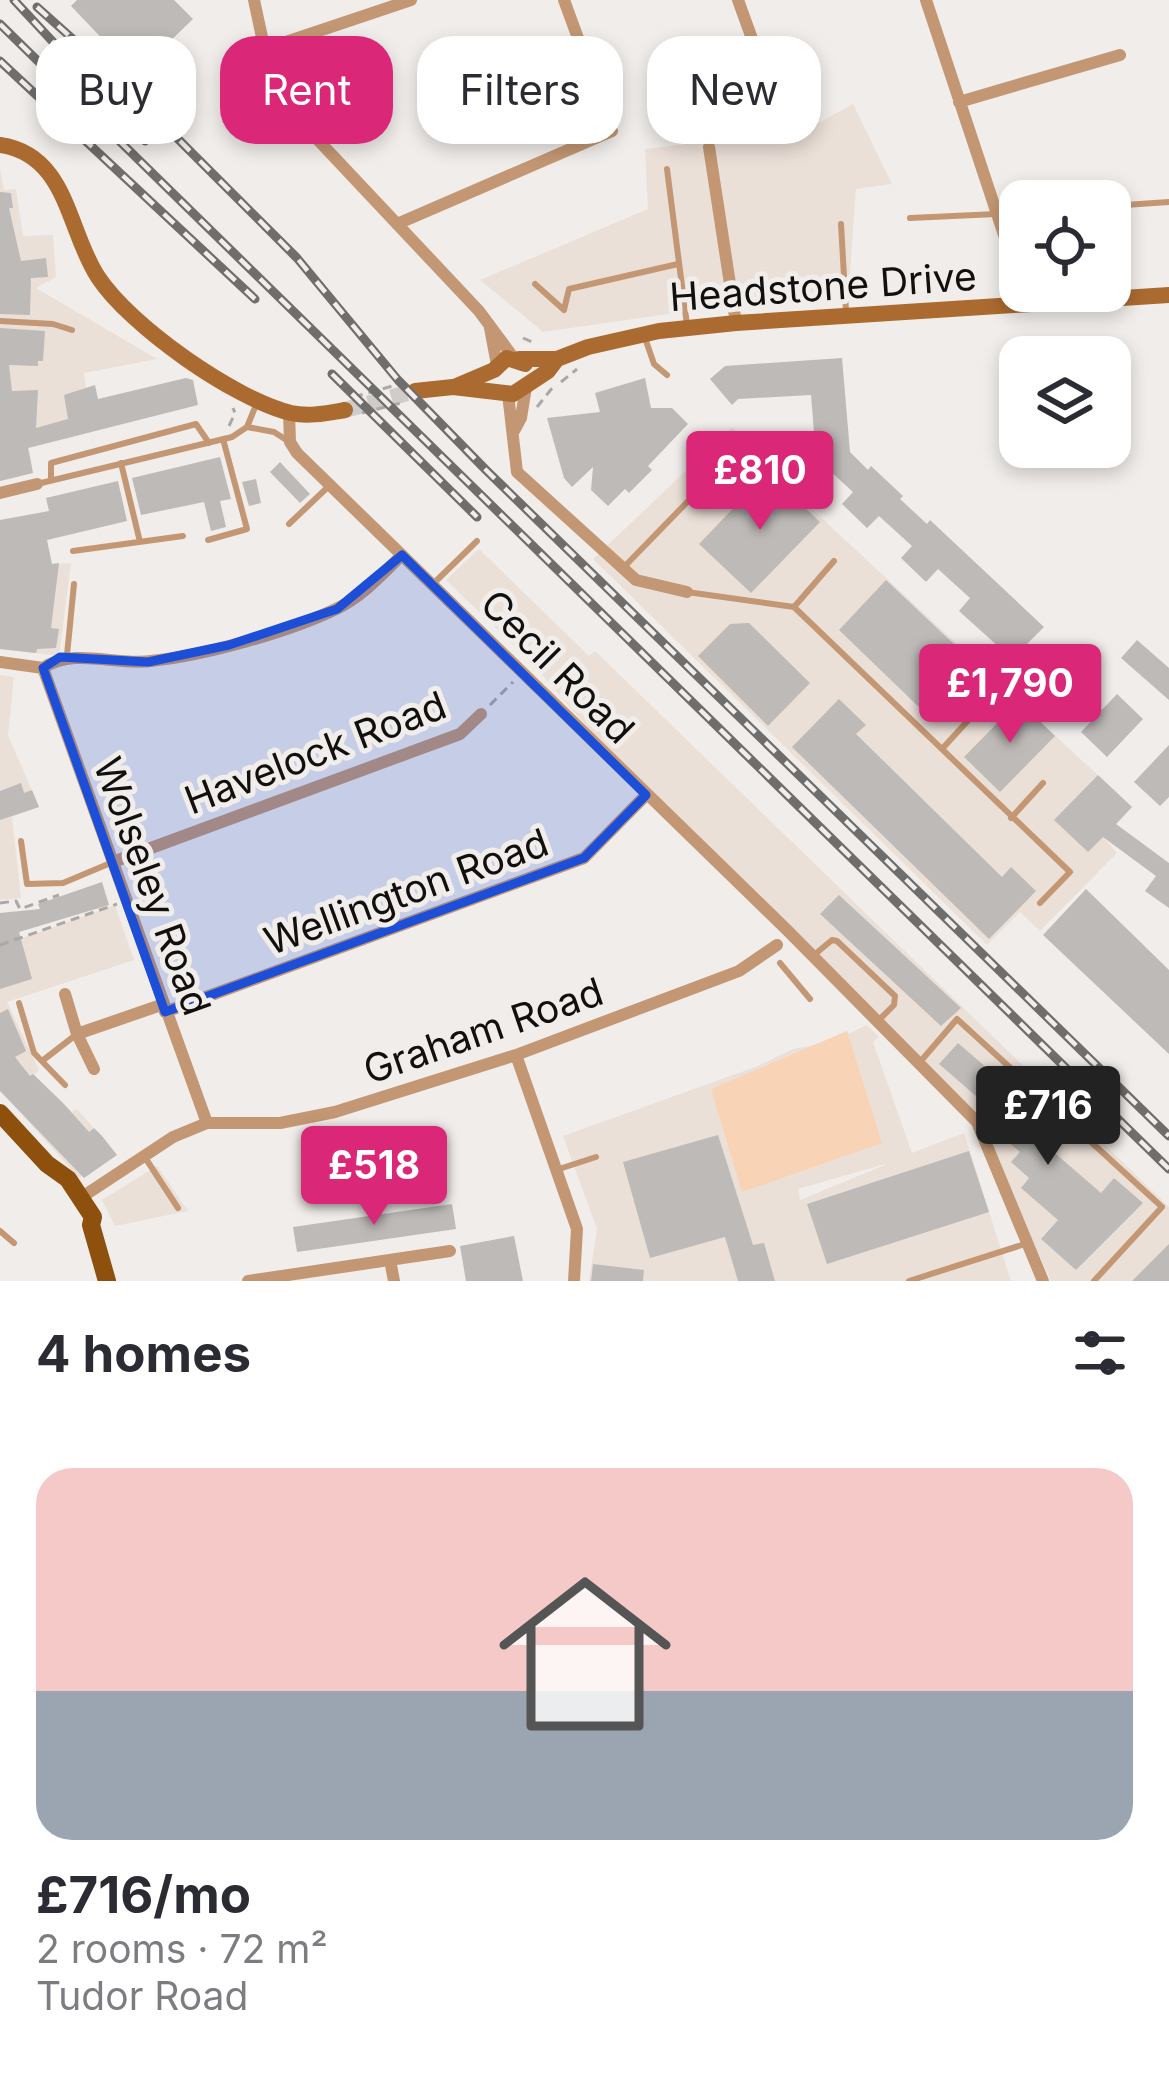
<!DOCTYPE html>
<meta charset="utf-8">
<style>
body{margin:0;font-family:Inter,sans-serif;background:#f7f7f7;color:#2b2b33;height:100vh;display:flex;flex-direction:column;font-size:45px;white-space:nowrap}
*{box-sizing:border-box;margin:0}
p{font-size:39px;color:#7c7c81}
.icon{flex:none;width:66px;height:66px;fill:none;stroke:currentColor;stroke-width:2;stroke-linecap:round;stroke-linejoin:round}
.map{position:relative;height:1281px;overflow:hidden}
.side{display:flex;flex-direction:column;background:#fff;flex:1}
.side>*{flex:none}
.banner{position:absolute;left:36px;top:36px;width:1098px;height:108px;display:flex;gap:24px}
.fabs{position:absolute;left:999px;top:180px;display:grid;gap:24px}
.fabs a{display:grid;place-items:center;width:132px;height:132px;border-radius:24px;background:#fff;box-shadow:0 6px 18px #0003;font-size:60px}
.price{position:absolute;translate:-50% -102px;padding:0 27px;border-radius:12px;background:#db2777;color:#fff;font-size:39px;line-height:78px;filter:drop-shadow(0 3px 6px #0008)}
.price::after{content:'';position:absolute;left:50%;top:72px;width:36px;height:27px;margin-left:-18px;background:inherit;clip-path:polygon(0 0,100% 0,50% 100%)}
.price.active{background:#222;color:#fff}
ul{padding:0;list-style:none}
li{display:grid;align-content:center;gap:24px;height:636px;padding:0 36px}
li+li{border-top:3px solid #e1e1e2}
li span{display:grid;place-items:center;height:372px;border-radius:36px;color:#555}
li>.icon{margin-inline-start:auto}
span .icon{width:216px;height:216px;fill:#fffc;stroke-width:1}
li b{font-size:51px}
h2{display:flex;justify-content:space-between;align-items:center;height:144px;padding:0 36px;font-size:51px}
.chip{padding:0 42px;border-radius:36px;background:#fff;box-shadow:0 6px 18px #0003;font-size:42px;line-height:108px}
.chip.active{background:#db2777;color:#fff}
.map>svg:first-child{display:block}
.built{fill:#ebe0d8;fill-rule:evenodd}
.green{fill:#f8d3b6}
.building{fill:#bdbab7}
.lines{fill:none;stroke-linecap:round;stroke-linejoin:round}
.secondary-tunnel{stroke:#cfccc9;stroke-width:16;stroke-dasharray:16 8;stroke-linecap:butt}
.path{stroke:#aba8a5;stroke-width:3;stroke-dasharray:9 6;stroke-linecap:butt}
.lane{stroke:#c39773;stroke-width:6}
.street{stroke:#c39773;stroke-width:12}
.secondary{stroke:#ab6b30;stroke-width:16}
.primary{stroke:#8e500d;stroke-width:18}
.rail-casing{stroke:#706e6c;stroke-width:9}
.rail{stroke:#f1edea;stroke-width:4.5;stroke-dasharray:14;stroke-linecap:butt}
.marked{fill:#1d4ed8;fill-opacity:0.2;stroke:#1d4ed8;stroke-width:9;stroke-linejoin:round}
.labels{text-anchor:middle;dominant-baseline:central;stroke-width:10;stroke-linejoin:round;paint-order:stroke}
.street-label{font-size:39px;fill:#11100f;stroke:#f1edea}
</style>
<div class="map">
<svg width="1169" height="1281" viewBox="0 0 1169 1281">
<rect width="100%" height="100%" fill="#f1edea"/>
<path class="built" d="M853 104 892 184 856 189 849 288 543 332 480 280 648 209 645 149 806 130Z
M0 169 4 190 16 189 23 236 53 235 56 277 36 288 157 359 84 373 91 432 29 448 33 473 0 481Z
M732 427 798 496 1132 807 1104 838 1117 853 1040 931 1020 912 987 945 593 559Z
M479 549 589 656 595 651 1169 1207V1281H1051L977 1122 646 795 530 661 446 580Z
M71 563 59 656 0 649V568Z
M0 675 14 677 8 735 39 807 12 817 21 898 0 900Z
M115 905 134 960 7 1002 39 1070 34 1075 72 1112 77 1109 117 1155 79 1178 0 1090V946Z
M867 1025 879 1037 873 1042 912 1153 964 1133 1011 1281H589L597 1229 563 1136 758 1066 793 1049 831 1042ZM885 1164V1165L800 1200 798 1189Z
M157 1166 188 1211 115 1226 102 1200Z"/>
<path class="green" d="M1039 646 1049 656 1019 691 989 663 1003 648Z
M847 1031 882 1143 742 1192 711 1089Z"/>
<path class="building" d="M77 0H174L193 19 136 74 71 6Z
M0 192 11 193 13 208H9L21 261 46 258 48 277 31 278 30 315 0 314Z
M0 328 45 331 43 361H38V366L9 365 12 391 38 390 36 428 68 419 64 395 95 385 98 399 186 378 193 380 198 405 28 448 33 473 0 481Z
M842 358 850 452 868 470 871 466 903 496 900 499 927 524 930 520 1044 627 1026 645 1000 648 959 611 970 598 938 569 926 582 901 558 912 546 879 516 867 528 842 504 853 492 816 458 811 395 738 399 732 405 710 379 725 366Z
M645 378 651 408H672L688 424 648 466 652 470 629 493 625 489 608 506 591 490 593 467 572 487 564 478 547 418 600 412 595 393Z
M220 457 231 499 220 501 226 527 211 531 204 502 141 515 132 478Z
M280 462 310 494 300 503 270 472Z
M768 472 820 522 751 593 699 544Z
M256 479 261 503 249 506 242 482Z
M118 481 127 521 47 540 52 564 59 563 51 628 59 629 56 648 37 649 36 653 0 649V520L49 511 46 498Z
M886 580 972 661 924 712 839 630Z
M749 623 810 683 768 726 698 656 730 624Z
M1137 640 1169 668V700L1121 658Z
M1066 645 1092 669 1056 707 1030 683Z
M1117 694 1143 719 1107 757 1081 732Z
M839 699 866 725 856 734 1002 877 1011 867 1036 891 989 939 792 747Z
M1019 701 1055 736 1000 792 964 757Z
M1169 745V797L1160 806 1134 782Z
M1098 775 1132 807 1116 824 1169 863V908L1145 891 1156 876 1103 837 1088 852 1054 820Z
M21 783 24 793 32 790 39 807 0 820V791Z
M102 882 109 905 19 932 32 979 0 989V913L40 909 38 904Z
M1086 889 1169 970V1054L1043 935Z
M839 895 961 1008 941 1026 820 914Z
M8 1009 26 1051 15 1057 30 1076 33 1074 63 1103 89 1132 94 1128 102 1136 117 1155 84 1178 0 1091V1013Z
M958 1043 1061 1132 1048 1147 1101 1193 1114 1178 1143 1203 1076 1270 1041 1239 1058 1220 1021 1188 1029 1178 1011 1162 1020 1152 1005 1139 1014 1129 939 1064Z
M718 1135 753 1245 764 1243 775 1281H738L725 1237 650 1258 623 1162Z
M969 1151 989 1212 827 1264 807 1204Z
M452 1204 456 1229 297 1252 293 1227Z
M514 1236 523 1281H466L460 1246Z
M1169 1244V1281H1132Z
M593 1264 644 1270 643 1281H591Z"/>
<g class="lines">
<path class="secondary-tunnel" d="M345 410 415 391"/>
<path class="path" d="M523 338 532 342
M561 382 577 369
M354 397 403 383
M537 407 553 387
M362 413 405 402
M229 426 235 413 233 408
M490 705 513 682
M0 903 16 901 20 909 59 895
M0 945 117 904"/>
<path class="lane" d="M667 169 687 325
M1110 206 1169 202
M910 218 1020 213
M841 224 846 311
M535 284 564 310 569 289 678 264
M0 321 53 324 72 330
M645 338 654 364 667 375
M247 427 274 432 288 441
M121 463 140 542
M51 479V463L196 424 209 443
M37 484 232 437 247 427 256 405
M289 524 330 485
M208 540 247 529 223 439
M73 551 183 536
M625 566 729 459
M435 582 477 541
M687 592 794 607 1070 872 1040 903
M794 607 834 561
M63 656 67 655 74 584
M942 749 984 703
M1011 818 1043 783
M21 841 27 884 63 883 113 862
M814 955 832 940 837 941 895 996 894 1005 877 1022
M780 963 810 999
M19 1003 34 1053 65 1085
M42 1061 77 1034
M920 1062 957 1019 1162 1207 1094 1281
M146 1159 178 1208
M556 1170 596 1157
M0 1231 14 1243
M909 1281 1025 1244"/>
<path class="street" d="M254 0 270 74 286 106 479 311 513 357
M738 0 764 72
M926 0 1020 283
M265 49 411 0
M959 102 1120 55
M709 147 736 323
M397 224 612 131 564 0
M490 328 497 365
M508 394 517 472 636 580 687 592
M289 412 290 442 297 453 788 931 977 1122 1043 1281
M514 431 521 418 526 387
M0 493 37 484
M0 662 43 668C75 647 115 666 151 661 206 655 289 632 338 608 363 596 382 574 402 555
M43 668 207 1123
M113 862 460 734 481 714
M65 994 77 1034 164 1004
M165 1012 584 858 646 795
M77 1034 94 1069
M516 1055 577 1229 574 1281
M82 1197 173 1137 207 1123H280L335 1112 516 1055 739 971 777 945
M390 1260 394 1281
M248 1281 450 1251"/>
<path class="secondary" d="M0 145C68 155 67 230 98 277 130 326 234 399 291 413 309 417 327 413 345 410
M519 359H557L588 347 659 331 736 323 1169 295
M454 387 494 370 507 358 525 364
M415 391 453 387 513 394 548 371 557 359"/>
<path class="primary" d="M0 1113 47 1164 68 1179 93 1217 91 1225 107 1281"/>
<defs>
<path id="rail" d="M14 0 145 141
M37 7 121 82 297 258 398 380 486 470 1169 1136
M0 24 1169 1169
M0 61 255 299
M332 374 477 517"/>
</defs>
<use href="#rail" class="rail-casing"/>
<use href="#rail" class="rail"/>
</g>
<path class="marked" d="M402 555 646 795 584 858 165 1012 43 668 60 657 148 662 229 645 337 609Z"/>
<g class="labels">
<g class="street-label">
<text transform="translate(823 286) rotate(-4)">Headstone Drive</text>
<text transform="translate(558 666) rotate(45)">Cecil Road</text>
<text transform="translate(315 752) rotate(-21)">Havelock Road</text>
<text transform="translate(153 886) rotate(70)">Wolseley Road</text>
<text transform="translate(406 891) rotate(-20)">Wellington Road</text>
<text transform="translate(483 1030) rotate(-19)">Graham Road</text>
</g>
</g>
</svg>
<div class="fabs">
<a><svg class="icon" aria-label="locate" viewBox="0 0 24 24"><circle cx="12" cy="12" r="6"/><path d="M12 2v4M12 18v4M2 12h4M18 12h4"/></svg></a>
<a><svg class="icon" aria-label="layers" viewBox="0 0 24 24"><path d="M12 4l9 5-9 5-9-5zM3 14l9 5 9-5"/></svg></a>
</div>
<b class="price" style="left:760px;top:533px">£810</b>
<b class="price" style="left:1010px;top:746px">£1,790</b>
<b class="price active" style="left:1048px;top:1168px">£716</b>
<b class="price" style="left:374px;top:1228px">£518</b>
<div class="banner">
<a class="chip">Buy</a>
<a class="chip active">Rent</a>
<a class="chip">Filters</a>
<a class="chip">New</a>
</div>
</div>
<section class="side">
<h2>4 homes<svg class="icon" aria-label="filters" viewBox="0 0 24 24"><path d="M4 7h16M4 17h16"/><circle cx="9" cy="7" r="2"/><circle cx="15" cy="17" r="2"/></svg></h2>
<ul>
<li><span style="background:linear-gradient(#f6c9c9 60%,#9aa5b1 0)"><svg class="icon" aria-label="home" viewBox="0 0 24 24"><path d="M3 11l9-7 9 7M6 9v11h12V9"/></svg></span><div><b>£716/mo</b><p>2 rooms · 72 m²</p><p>Tudor Road</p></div></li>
</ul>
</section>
